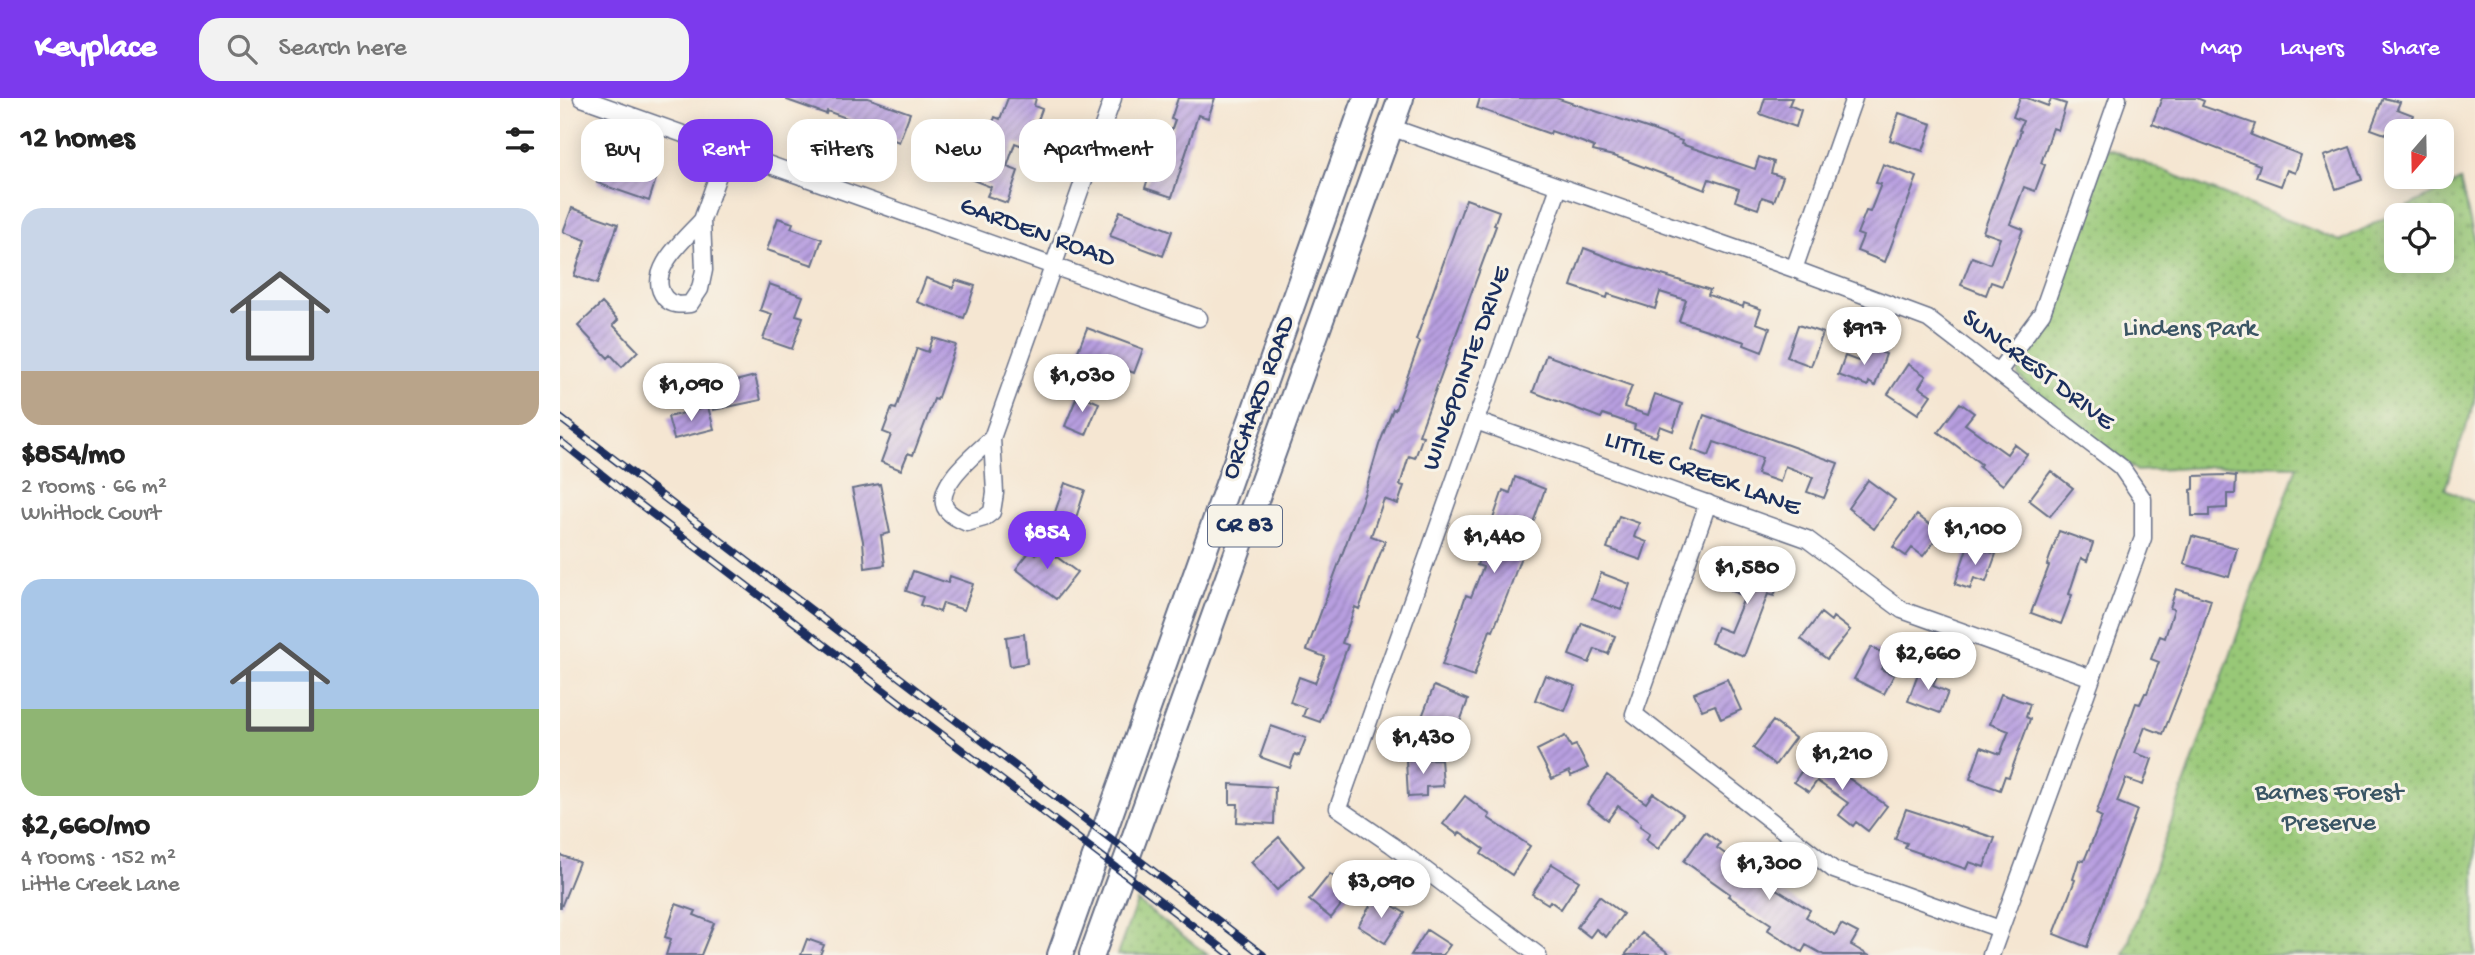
<!DOCTYPE html>
<meta charset="utf-8">
<style>
body{margin:0;font-family:"Gochi Hand",sans-serif;background:#f2f2f2;color:#222;height:100vh;display:flex;flex-direction:column;font-size:26px;white-space:nowrap}
*{box-sizing:border-box;margin:0}
p{font-size:23px;color:#767676}
.icon{flex:none;width:38px;height:38px;fill:none;stroke:currentColor;stroke-width:2;stroke-linecap:round;stroke-linejoin:round}
.map{position:relative;flex:1;overflow:hidden}
.drawer{display:flex;flex-direction:column;background:#fff;width:560px}
.drawer>*{flex:none}
.guide{position:absolute;left:21px;top:21px;width:665px;height:63px;display:flex;gap:14px}
.needle{width:46px;rotate:200deg}
.controls{position:absolute;left:1824px;top:21px;display:grid;gap:14px}
.controls a{display:grid;place-items:center;width:70px;height:70px;border-radius:14px;background:#fff;box-shadow:0 4px 18px #0003;font-size:35px}
.price{position:absolute;translate:-50% -60px;padding:0 16px;border-radius:24px;background:#fff;color:#222;font-size:23px;line-height:46px;filter:drop-shadow(0 2px 4px #0008)}
.price::after{content:'';position:absolute;left:50%;top:42px;width:21px;height:16px;margin-left:-10px;background:inherit;clip-path:polygon(0 0,100% 0,50% 100%)}
.price.current{background:#7c3aed;color:#fff}
ul{padding:0;list-style:none}
li{display:grid;align-content:center;gap:14px;height:371px;padding:0 21px}
li span{display:grid;place-items:center;height:217px;border-radius:21px;color:#555}
li>.icon{margin-inline-start:auto}
span .icon{width:126px;height:126px;fill:#fffc;stroke-width:1}
li b{font-size:30px}
h2{display:flex;justify-content:space-between;align-items:center;height:84px;padding:0 21px;font-size:30px}
.pill{padding:0 24px;border-radius:21px;background:#fff;box-shadow:0 4px 18px #0003;font-size:24px;line-height:63px}
.pill.current{background:#7c3aed;color:#fff}
header{display:flex;align-items:center;gap:42px;box-sizing:border-box;height:98px;padding:0 35px;background:#7c3aed;color:#fff}
header strong{font-size:33px}
nav{display:flex;gap:38px;margin-inline-start:auto;font-size:24px}
.search{width:490px;height:63px;background:#f2f2f2;display:flex;align-items:center;gap:18px;box-sizing:border-box;padding:0 24px;border-radius:21px;color:#767676;font-size:26px}
main{display:flex;flex:1;min-height:0}
.map>svg:first-child{display:block}
.green{fill:url(#green-dots);stroke:#5a7c6a;stroke-width:2;fill-rule:evenodd}
.building{fill:url(#building-hatch)}
.lines{fill:none;stroke-linecap:round;stroke-linejoin:round}
.minor-casing{stroke:#676f87;stroke-width:19}
.primary-casing{stroke:#676f87;stroke-width:28}
.minor{stroke:#fff;stroke-width:16}
.primary{stroke:#fff;stroke-width:24}
.rail-casing{stroke:#1b2f5e;stroke-width:8}
.rail{stroke:#f7f3e8;stroke-width:5;stroke-dasharray:16;stroke-linecap:butt}
.labels{text-anchor:middle;dominant-baseline:central;stroke-width:6;stroke-linejoin:round;paint-order:stroke}
.shield{fill:#f7f3e8;stroke:#5d6a87;stroke-width:2}
.shield-label{font-size:24px;font-weight:bold;fill:#1b2f5e}
.street-label{font-size:26px;fill:#1b2f5e;stroke:#f7f3e8}
.park-label{font-size:26px;fill:#3a5564;stroke:#f7f3e8}
</style>
<header>
<strong>Keyplace</strong>
<div class="search"><svg class="icon" aria-label="search" viewBox="0 0 24 24"><circle cx="10" cy="10" r="6"/><path d="M15 15l6 6"/></svg>Search here</div>
<nav><a>Map</a><a>Layers</a><a>Share</a></nav>
</header>
<main>
<section class="drawer">
<h2>12 homes<svg class="icon" aria-label="filters" viewBox="0 0 24 24"><path d="M4 7h16M4 17h16"/><circle cx="9" cy="7" r="2"/><circle cx="15" cy="17" r="2"/></svg></h2>
<ul>
<li><span style="background:linear-gradient(#c9d6e8 75%,#b9a48a 0)"><svg class="icon" aria-label="home" viewBox="0 0 24 24"><path d="M3 11l9-7 9 7M6 9v11h12V9"/></svg></span><div><b>$854/mo</b><p>2 rooms · 66 m²</p><p>Whitlock Court</p></div></li>
<li><span style="background:linear-gradient(#a9c7e8 60%,#8fb573 0)"><svg class="icon" aria-label="home" viewBox="0 0 24 24"><path d="M3 11l9-7 9 7M6 9v11h12V9"/></svg></span><div><b>$2,660/mo</b><p>4 rooms · 152 m²</p><p>Little Creek Lane</p></div></li>
</ul>
</section>
<div class="map">
<svg width="1915" height="857" viewBox="0 0 1915 857">
<defs>
<pattern id="green-dots" width="8" height="8" patternUnits="userSpaceOnUse" patternTransform="scale(1.75)"><rect width="8" height="8" fill="#98c877"/><path d="M2 2h.1M6 6h.1" fill="none" stroke="#7ba365" stroke-width="1.8" stroke-linecap="round"/></pattern>
<pattern id="building-hatch" width="6" height="6" patternUnits="userSpaceOnUse" patternTransform="scale(1.75)"><rect width="6" height="6" fill="#b89fe0"/><path d="M-1 1l2-2M0 6l6-6M5 7l2-2" fill="none" stroke="#9582b9"/></pattern>
</defs>
<rect width="100%" height="100%" fill="#f7f3e8"/>
<filter id="ink" filterUnits="userSpaceOnUse"><feTurbulence type="fractalNoise" baseFrequency=".0143" numOctaves="2"/><feDisplacementMap in="SourceGraphic" scale="14" xChannelSelector="R" yChannelSelector="G"/><feConvolveMatrix kernelMatrix="1 2 1 2 8 2 1 2 1" color-interpolation-filters="sRGB"/></filter>
<filter id="wash" filterUnits="userSpaceOnUse"><feTurbulence type="fractalNoise" baseFrequency=".00686" numOctaves="4" result="noise"/><feDisplacementMap in="SourceGraphic" scale="28" xChannelSelector="R" yChannelSelector="G"/><feGaussianBlur stdDeviation="1.57" result="paint"/><feColorMatrix in="noise" values="0 0 0 0 0 0 0 0 0 0 0 0 0 0 0 0 0 1.4 0 .05"/><feComposite in="paint" operator="in"/></filter>
<g filter="url(#wash)">
<rect width="100%" height="100%" fill="#f5e6d2"/>
<path class="green" d="M1547 50 1780 143 1900 82 1915 143V303L1885 391 1915 405V857H1564L1737 368 1682 367 1577 373 1473 292 1458 277V264L1489 213ZM1836 117H1881V163H1836Z
M577 803 648 857H557Z"/>
<g id="blocks">
<path class="building" d="M227 0H308L350 15 339 44 313 34 314 30 267 13 266 16 227 2Z
M448 0H476L474 8 482 11 468 50 455 45 447 69 458 73 447 105 427 98 431 89 405 79 412 59 432 66 442 40 429 35 435 19 440 21Z
M618 0H655L648 20 638 17 612 99 585 90 592 68 598 70 615 22 611 21Z
M920 0H996L1087 30 1122 43 1121 46 1195 71 1199 59 1214 64 1211 75 1223 79 1214 103 1202 99 1198 111 1175 103 1179 91 1149 81 1145 92 1057 59 1033 53 1034 49 1022 44 991 33 990 36 917 10Z
M1205 0H1232L1229 7 1241 12 1236 29 1200 16Z
M1460 0H1467L1488 8 1491 1 1506 6 1498 32 1493 30 1481 65 1485 67 1475 93 1464 89 1450 126 1463 131 1442 188 1431 184 1426 197 1401 187 1412 159 1430 166 1440 140 1423 134 1461 33 1459 32 1463 23 1453 19Z
M1602 0H1637L1644 3 1642 8 1695 26 1691 37 1741 57 1735 75 1727 72 1721 88 1696 79 1700 67 1592 26Z
M1823 0 1840 4 1837 11 1853 17 1846 33H1836V40L1811 31Z
M1339 15 1372 26 1363 53 1330 42Z
M1790 49 1802 82 1776 91 1764 58Z
M45 61 97 78 89 103 37 85Z
M1323 66 1357 79 1325 164 1297 153 1303 138 1297 136 1306 113 1310 114 1321 86 1316 85Z
M906 101 939 113 934 127 936 128 859 337 863 338 855 360 849 358 840 387 844 388 838 406 824 401 811 438 825 443 799 511 795 509 782 545 788 547 760 624 743 618 746 610 730 604 739 579 755 585 765 559 747 552 805 394 819 347 833 311 835 312 860 244 856 242Z
M12 110 58 126 37 186 14 178 26 142 3 134Z
M560 113 612 133 603 158 550 138Z
M218 120 233 125 231 130 262 141 253 167 207 152Z
M1024 150 1060 164 1150 192 1148 197 1183 209 1184 205 1201 211 1196 225 1210 230 1202 254 1184 247 1185 244 1119 223 1126 202 1100 194 1095 211 1048 196 1047 200 1011 188Z
M366 180 393 190 396 182 415 188 404 220 357 204Z
M209 186 243 198 236 217 243 219 232 251 203 241 212 216 200 212Z
M42 205 58 222 53 227 78 253 62 269 51 257 48 260 18 228Z
M1238 227 1263 235 1251 268 1227 259Z
M527 230 583 251 574 275 518 253Z
M373 240 396 247 377 302 374 301 353 357 348 355 341 372 321 364 331 337 323 334 332 310 336 311 357 250 368 254Z
M1303 248 1326 256 1315 288 1309 284 1308 288 1278 277 1285 258 1298 263Z
M986 257 1072 288 1064 309 1088 317 1095 296 1122 306 1113 333 1100 328 1096 339 1074 331 1075 327 1043 316 1041 320 973 294Z
M1348 266 1366 278 1359 289 1371 297 1358 316 1328 296Z
M195 278 201 302 153 312 148 290Z
M518 296 539 305 526 337 505 328Z
M1400 305 1414 315 1405 326 1447 356 1454 346 1467 356 1443 387 1419 369 1421 366 1378 334Z
M148 309 154 331 114 341 108 319Z
M1144 317 1278 365 1264 400 1247 394 1253 379 1225 368 1220 384 1197 376 1202 360 1154 344 1149 358 1132 352Z
M1491 373 1513 390 1490 418 1469 402Z
M1666 377 1676 378 1675 396H1667V410L1649 411V418H1632L1631 392 1634 391V378Z
M955 379 985 391 948 495 933 533 930 532 914 578 882 567 906 497 911 499 923 469 917 467 943 392 950 395Z
M1308 382 1335 402 1314 431 1288 410Z
M505 385 525 392 513 429 492 423Z
M320 386 330 435 321 437 325 467 305 470 303 443 292 391Z
M1357 417 1381 435 1363 458 1352 450 1346 458 1333 449Z
M1059 418 1079 425 1074 439 1087 444 1081 462 1047 450Z
M1499 433 1533 445 1527 463 1521 460 1509 496 1512 497 1501 526 1471 515 1489 468 1487 467Z
M1632 438 1677 450 1669 479 1624 466Z
M1408 447 1436 456 1426 484 1414 480 1410 491 1395 486Z
M482 448 517 474 496 501 456 471 471 452 476 456Z
M1182 461 1216 473 1213 481 1219 484 1214 498 1208 496 1184 558 1151 545 1157 529 1170 534 1185 498 1171 493Z
M353 473 388 485 390 478 413 486 404 512 383 505 380 514 360 507 363 499 346 493Z
M1041 475 1070 486 1061 512 1032 501Z
M1616 491 1651 502 1636 552 1603 636 1585 629 1575 655 1592 661 1583 687 1566 681 1557 704 1577 712 1527 849 1494 836 1515 782 1513 781 1519 762 1524 763 1542 719 1536 716 1576 605 1580 606 1585 595H1587L1599 564 1591 561 1600 538 1605 540 1614 511 1610 510Z
M1261 515 1271 523 1273 519 1290 532 1267 561 1241 541Z
M1022 525 1055 538 1048 556 1035 551 1029 565 1009 557Z
M464 536 467 565 450 568 446 539Z
M1311 549 1328 558 1321 571 1334 577 1324 596 1294 581Z
M1360 570 1377 577 1373 588 1388 594 1380 615 1348 603Z
M985 577 1015 588 1005 613 975 602Z
M1167 581 1181 612 1161 621 1155 607 1142 612 1134 595Z
M874 588 908 602 895 637 860 624Z
M1441 596 1470 606 1466 619 1470 621 1449 679 1445 678 1440 692 1410 681 1421 649 1440 656 1449 633 1430 626Z
M1213 623 1235 640 1215 667 1193 650Z
M711 628 746 640 739 658 735 656 730 670 700 659Z
M1005 638 1011 649 1016 647 1028 670 1011 678 1009 673 992 681 977 652Z
M1254 655 1327 708 1308 733 1296 724 1293 728 1279 717 1288 705 1257 683 1249 694 1234 684Z
M881 661 883 688 866 689V698L848 699 846 662Z
M1047 677 1086 705 1093 695 1123 716 1098 751 1086 742 1090 735 1080 728 1081 725 1058 708 1048 722 1027 706Z
M670 686 715 689 714 726 677 724 678 706H670Z
M905 698 930 717 928 720 970 748 952 777 921 756 924 751 900 734 898 737 883 726Z
M1346 711 1435 740 1424 769 1409 764 1406 771 1345 750 1347 745 1335 741Z
M1145 734 1160 745 1157 750 1186 771 1188 767 1206 778 1203 783 1250 812 1246 819 1275 837 1281 826 1298 835 1291 847 1308 857H1264L1246 847 1242 854 1208 832 1211 826 1168 798 1170 796 1124 763Z
M719 739 744 768 717 792 691 764Z
M0 757 19 764 1 809H0Z
M992 766 1019 783 1001 811 990 803 988 806 972 796Z
M770 776 792 793 771 820 749 802Z
M1039 798 1063 816 1046 839 1036 831 1030 839 1017 829Z
M815 800 828 809 830 806 845 815 825 845 798 828Z
M116 806 136 813 134 817 154 825 141 857H106L111 841 105 839Z
M867 832 890 847 883 857H851Z
M1082 835 1111 857H1065Z
M247 841 264 847 260 857H241Z"/>
</g>
</g>
<g filter="url(#ink)">
<use href="#blocks" fill-opacity="0" stroke="#676f87" stroke-width="2"/>
<g class="lines">
<defs>
<path id="minor" d="M22 0 639 220
M830 29 1234 171 1368 221 1561 369 1583 401V440L1431 857
M142 122C126 140 84 174 105 200 112 208 121 207 130 206L140 191 144 172 142 122 167 52
M1234 171 1294 0
M1438 274 1482 215 1558 0
M916 323 1247 441 1342 512 1532 580
M432 340 435 395 432 414 424 420 407 425C399 421 389 417 385 409 375 386 418 354 432 340L553 0
M1148 405 1074 616 1274 772 1440 831
M978 857 832 747 778 710 999 89"/>
<path id="primary" d="M500 857 806 0
M532 857 841 0"/>
</defs>
<use href="#minor" class="minor-casing"/>
<use href="#primary" class="primary-casing"/>
<use href="#minor" class="minor"/>
<use href="#primary" class="primary"/>
<defs>
<path id="rail" d="M0 320 703 857
M0 343 65 395 671 857"/>
</defs>
<use href="#rail" class="rail-casing"/>
<use href="#rail" class="rail"/>
</g>
</g>
<g class="labels">
<rect class="shield" x="648" y="407.5" width="74" height="41" rx="5"/>
<g class="shield-label">
<text x="685" y="428">CR 83</text>
</g>
<g class="street-label">
<text transform="translate(477 136) rotate(20)">GARDEN ROAD</text>
<text transform="translate(908 271) rotate(-70)">WINGPOINTE DRIVE</text>
<text transform="translate(1477 273) rotate(37)">SUNCREST DRIVE</text>
<text transform="translate(700 300) rotate(-70)">ORCHARD ROAD</text>
<text transform="translate(1142 377) rotate(20)">LITTLE CREEK LANE</text>
</g>
<g class="park-label">
<text x="1630" y="232">Lindens Park</text>
<text x="1769" y="696">Barnes Forest<tspan x="1769" dy="30">Preserve</tspan></text>
</g>
</g>
</svg>
<div class="controls">
<a><svg class="needle" viewBox="-14 -14 28 28"><path d="M0-13l5 13h-10z" fill="#e53935"/><path d="M0 13l5-13h-10z" fill="#767676"/></svg></a>
<a><svg class="icon" aria-label="locate" viewBox="0 0 24 24"><circle cx="12" cy="12" r="6"/><path d="M12 2v4M12 18v4M2 12h4M18 12h4"/></svg></a>
</div>
<b class="price" style="left:1304px;top:269px">$917</b>
<b class="price" style="left:522px;top:316px">$1,030</b>
<b class="price" style="left:131px;top:325px">$1,090</b>
<b class="price" style="left:1415px;top:469px">$1,100</b>
<b class="price current" style="left:487px;top:473px">$854</b>
<b class="price" style="left:934px;top:477px">$1,440</b>
<b class="price" style="left:1187px;top:508px">$1,580</b>
<b class="price" style="left:1368px;top:594px">$2,660</b>
<b class="price" style="left:863px;top:678px">$1,430</b>
<b class="price" style="left:1282px;top:694px">$1,210</b>
<b class="price" style="left:1209px;top:804px">$1,300</b>
<b class="price" style="left:821px;top:822px">$3,090</b>
<div class="guide">
<a class="pill">Buy</a>
<a class="pill current">Rent</a>
<a class="pill">Filters</a>
<a class="pill">New</a>
<a class="pill">Apartment</a>
</div>
</div>
</main>
